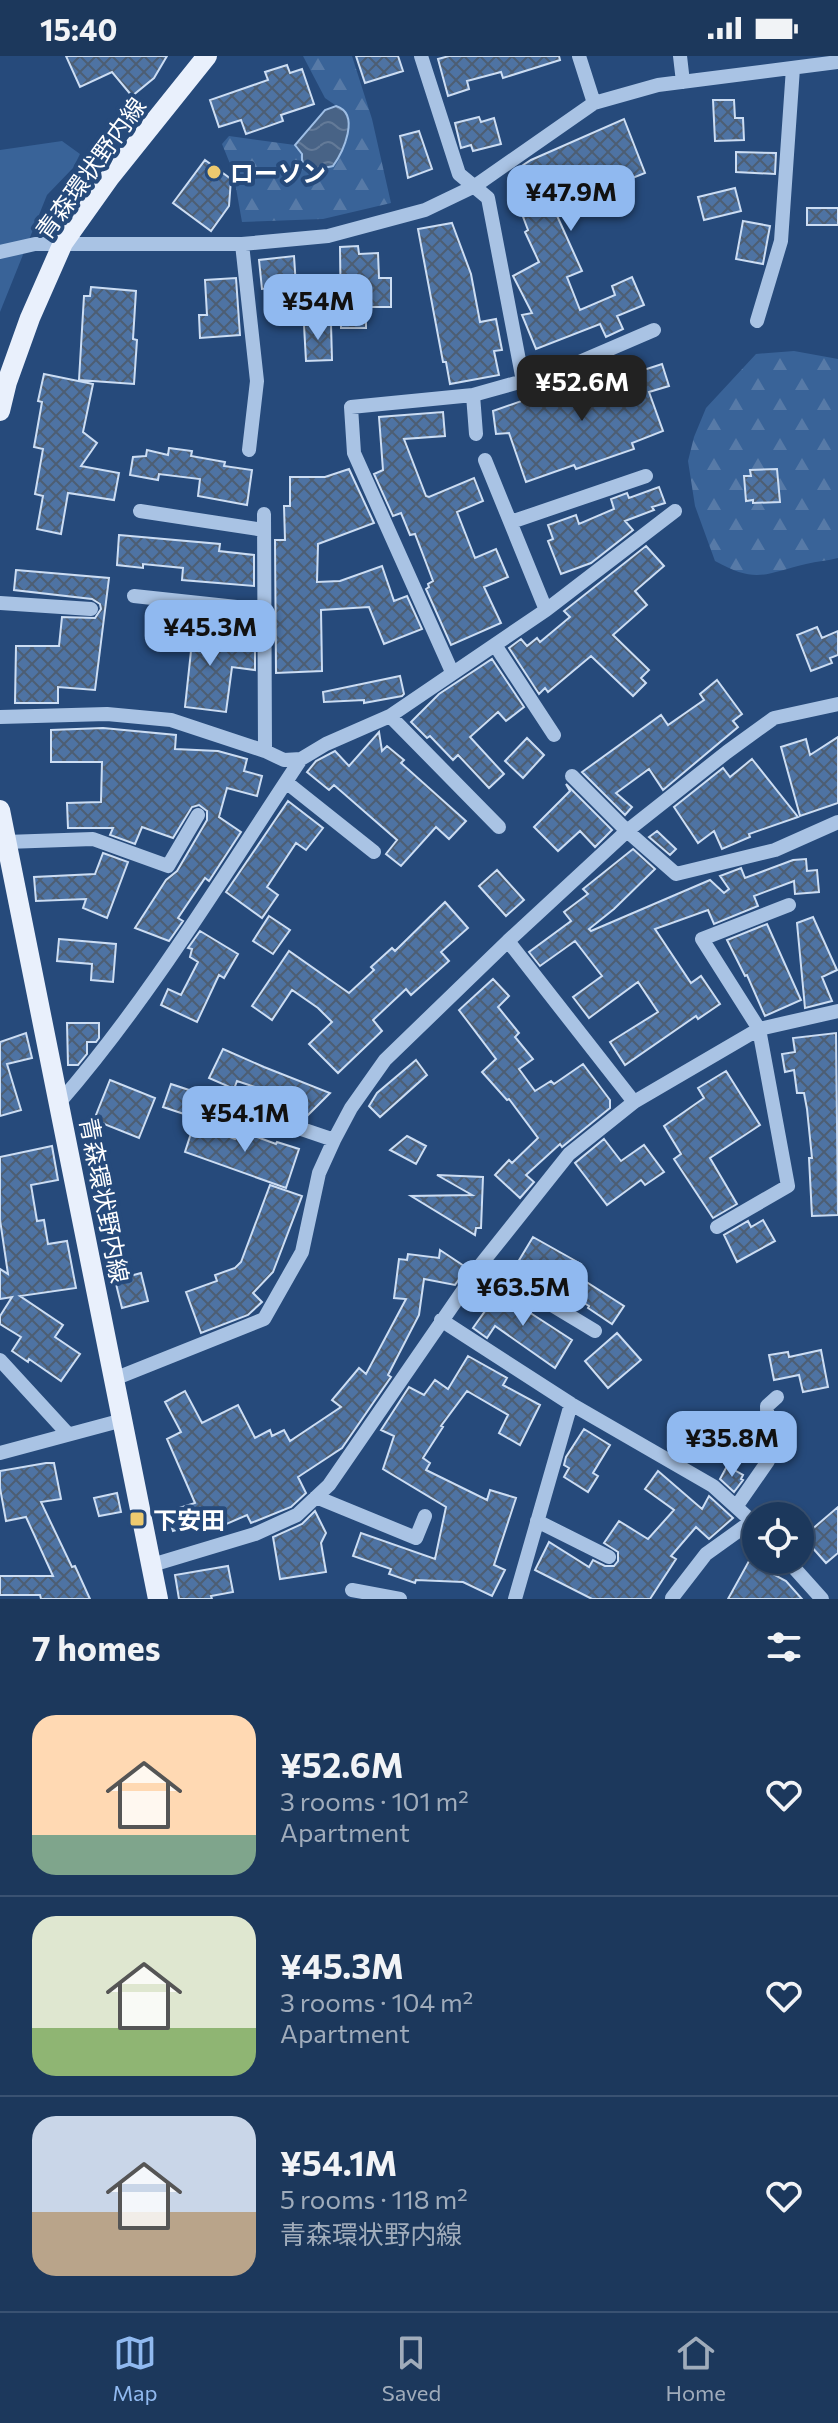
<!DOCTYPE html>
<meta charset="utf-8">
<style>
body{margin:0;font-family:Commissioner,"Noto Sans JP",sans-serif;background:#294365;color:#f1f3f6;height:100vh;display:flex;flex-direction:column;font-size:30px;white-space:nowrap}
*{box-sizing:border-box;margin:0}
p{font-size:26px;color:#a0acbb}
.icon{flex:none;width:44px;height:44px;fill:none;stroke:currentColor;stroke-width:2;stroke-linecap:round;stroke-linejoin:round}
.map{position:relative;height:1543px;overflow:hidden}
.panel{display:flex;flex-direction:column;background:#1c385c;flex:1}
.panel>*{flex:none}
.fabs{position:absolute;left:742px;top:1446px;display:grid;gap:16px}
.fabs a{display:grid;place-items:center;width:72px;height:72px;border-radius:50%;background:#1c385c;box-shadow:0 2px 6px #0004,0 0 0 2px #3a5272;font-size:40px}
.price{position:absolute;translate:-50% -68px;padding:0 18px;border-radius:16px;background:#90b9f0;color:#111;font-size:26px;line-height:52px;filter:drop-shadow(0 2px 4px #0008)}
.price::after{content:'';position:absolute;left:50%;top:48px;width:24px;height:18px;margin-left:-12px;background:inherit;clip-path:polygon(0 0,100% 0,50% 100%)}
.price.active{background:#222;color:#fff}
ul{padding:0;list-style:none}
li{display:flex;align-items:center;gap:24px;height:200px;padding:0 32px}
li+li{border-top:2px solid #3a5272}
li span{display:grid;place-items:center;flex:none;width:224px;height:160px;border-radius:24px;color:#555}
li>.icon{margin-inline-start:auto}
span .icon{width:96px;height:96px;fill:#fffc;stroke-width:1}
li b{font-size:34px}
h2{display:flex;justify-content:space-between;align-items:center;height:96px;padding:0 32px;font-size:34px}
.status{display:flex;justify-content:space-between;align-items:center;height:56px;padding:0 40px;background:#1c385c;direction:ltr}
.status svg{height:22px;fill:currentColor}
.dock{display:flex;justify-content:space-around;align-items:center;height:112px;border-top:2px solid #3a5272;background:#1c385c;font-size:22px;color:#a0acbb}
.dock a{display:grid;justify-items:center;gap:4px}
.dock .active{color:#90b9f0}
.map>svg:first-child{display:block}
.forest{fill:url(#forest-firs)}
.green{fill:#396398}
.water{fill:url(#water-waves);stroke:#9ebee5;stroke-width:2}
.building{fill:url(#building-cross-hatch);stroke:#ccddf3;stroke-width:2}
.lines{fill:none;stroke-linecap:round;stroke-linejoin:round}
.minor{stroke:#a9c3e4;stroke-width:14}
.major{stroke:#e9f0fc;stroke-width:20}
.poi-dot{fill:#edca6f;stroke:#264a7b;stroke-width:3}
.labels{text-anchor:middle;dominant-baseline:central;stroke-width:8;stroke-linejoin:round;paint-order:stroke}
.street-label{font-size:24px;fill:#fff;stroke:#264a7b}
.poi-label{font-size:24px;font-weight:bold;fill:#fff;stroke:#264a7b;text-anchor:start}
</style>
<div class="status"><b>15:40</b><svg viewBox="0 0 49 12"><path d="M0 12V9h3v3zM5 12V6h3v6zM10 12V3h3v9zM15 12V0h3v12zM26 1h20v11H26zM47 4h2v5h-2z"/></svg></div>
<div class="map">
<svg width="838" height="1543" viewBox="0 0 838 1543">
<defs>
<pattern id="forest-firs" width="22" height="20" patternUnits="userSpaceOnUse" patternTransform="scale(2)"><rect width="22" height="20" fill="#396398"/><path d="M5 1l3.5 6h-7zM16 11l3.5 6h-7z" fill="#577aa7"/></pattern>
<pattern id="water-waves" width="16" height="10" patternUnits="userSpaceOnUse" patternTransform="scale(2)"><rect width="16" height="10" fill="#486386"/><path d="M0 5q4-4 8 0t8 0" fill="none" stroke="#637a98"/></pattern>
<pattern id="building-cross-hatch" width="8" height="8" patternUnits="userSpaceOnUse" patternTransform="scale(2)"><rect width="8" height="8" fill="#4e73a3"/><path d="M0 0l8 8M0 8l8-8" fill="none" stroke="#4d5e73"/></pattern>
</defs>
<rect width="100%" height="100%" fill="#264a7b"/>
<path class="forest" d="M303 0H352L372 63 391 147 323 163 242 166 233 115 222 88 229 80 295 89 297 94 347 86 345 56 325 42Z
M794 295 838 303V502C828 505 817 505 806 508 764 518 757 528 715 505L695 450 688 405 694 381 706 352 756 298Z"/>
<path class="green" d="M62 85 80 98 73 112 47 139 0 256V94Z"/>
<path class="water" d="M336 50C361 58 343 96 333 110 319 113 300 120 302 98L295 89 325 54Z"/>
<path class="building" d="M66 0H167L154 22 132 40 112 16 80 31Z
M356 0H398L403 15 365 27Z
M449 0H559L560 4 503 22 501 16 467 25 469 33 448 40 438 3Z
M287 9 290 17 302 13 314 48 281 59 283 65 246 78 241 64 219 71 210 44 268 24 265 16Z
M713 44H734L735 62H743L744 84 715 85Z
M479 61 481 66 494 62 501 88 473 95 471 89 461 92 455 67Z
M624 63 645 117 588 140 587 138 554 153 582 215 567 221 580 254 615 239 612 230 632 221 644 249 617 260 623 273 606 281 600 268 536 293 522 259 532 257 513 220 539 206 525 176 528 174 516 142 525 139 514 115 531 104Z
M419 75 432 113 408 122 400 80Z
M736 96 776 97 775 118 736 116Z
M205 104 231 123 229 150 211 175 173 147Z
M735 132 741 155 704 164 698 141Z
M807 152H838V169H807Z
M743 165 770 170 763 208 736 203Z
M452 167 471 218 480 266 496 263 502 294 494 295 499 319 450 328 446 306H443L418 173Z
M358 190 359 198 378 197 379 222H391V251H366V272H341L340 191Z
M294 200 296 230 262 233 259 204Z
M236 222 240 279 200 282 199 259H207L205 224Z
M91 231 136 235 133 283 137 284 134 328 79 324 84 240H90Z
M331 268 332 304 306 305 304 269Z
M662 308 669 330 649 336 663 375 632 387 634 393 576 413 574 409 526 426 509 377 496 378 493 355 556 333V336L571 330 574 338 621 319 622 321Z
M44 318 93 328 83 376 97 387 81 410 119 417 114 444 68 437 61 478 37 473 43 440 35 438 43 393 34 391 42 346 38 345Z
M443 356 445 380 404 383 426 440 429 441 474 422 483 445 457 456 475 502 496 493 508 521 484 531 501 567 451 589 426 533 429 531 428 528 433 525 415 478 410 479 401 457 393 460 374 418 383 414 379 361Z
M169 392 192 395 191 400 225 406 224 410 252 414 247 449 198 440 200 423 159 418 158 424 130 419 133 401 146 400 147 394 168 399Z
M349 413 374 467 318 488 317 526 340 525 382 510 394 545 407 540 422 573 384 588 369 551 321 554 322 615 276 617 275 484H285L284 450H290V421H325Z
M777 413 780 446 753 447V444L746 445 744 420H751L750 414Z
M659 431 665 447 652 451 654 454 625 465 633 474 591 507 561 518 548 485 553 483 548 469 576 459 579 468 614 453 611 443 627 437 629 442Z
M119 479 220 488 219 495 254 499V530L182 524 183 512 143 508V512L117 509Z
M646 490 664 510 635 535 647 549 613 579 649 614 641 622 646 627 633 640 591 600 548 636 545 632 539 638 509 592 521 583 527 590 537 582 540 586 570 561 564 555Z
M16 514 109 522 95 634 58 631V647H15L16 590H59L62 561 95 562 101 553 100 548 92 543 14 534Z
M181 565 210 570 206 590 255 595V614L232 611 226 656 185 651 191 595 177 592Z
M817 571 822 582 838 575V599L830 602 832 607 811 615 797 579Z
M492 603 524 651 506 665 498 656 470 681 504 718 489 732 458 699 453 704 430 680 427 682 411 666 439 638Z
M400 620 404 638 402 640 364 647V644L324 646 323 636Z
M717 624 742 658 733 665 738 671 663 734 649 713 616 737 632 751 625 759 582 716 661 659 668 669 704 644 700 638Z
M103 672 176 679 175 693 218 695 247 703 244 715 262 720 257 740 227 732 219 761 241 776 209 825 205 822 178 862 183 865 169 885 135 872 166 824 177 815 207 764V755L199 749 192 751 173 782 142 771 135 788 110 779 113 772H68L67 747 101 746 102 706H51V674Z
M379 676 382 695 387 690 404 704 401 707 466 765 449 783 436 771 401 810 386 798 397 784 334 729 329 734 307 716 316 705 335 695 349 710Z
M838 681V747L800 760 781 691 806 683 810 699Z
M527 682 544 699 523 722 505 705Z
M752 703 798 761 749 778 750 781 722 793 714 775 698 787 674 751 723 712 730 721Z
M566 728 612 774 595 791 580 775 558 795 534 771 570 735Z
M288 745 323 772 306 794 296 787 267 831 278 839 262 862 226 836Z
M657 775 676 793 670 799 649 781Z
M633 793 655 813 614 853 589 873 591 875 710 824 724 837 729 833 720 820 741 812 745 822 793 804 806 803 807 815 817 814 819 836 795 838 794 825 754 840 758 850 714 868 708 854 655 873 691 927 701 920 720 948 698 963 696 960 625 1009 610 986 658 956 638 926 589 962 573 941 602 920 575 885 540 910 529 896 571 865 564 856 588 838 583 833Z
M103 797 128 806 107 862 83 852 86 843 36 845 34 821 95 818Z
M497 814 524 844 506 860 479 830Z
M445 846 468 872 441 896 449 905 411 939 406 933 373 964 382 975 338 1017 309 988 332 966 318 952 292 934 272 964 252 950 289 895 349 937 374 914 371 911 392 892 395 895Z
M269 860 290 874 273 898 253 885Z
M813 861 837 914 822 921 832 945 805 952 797 867Z
M767 868 801 944 765 960 747 919 745 920 727 884Z
M200 875 238 898 224 922 219 919 197 966 161 949 168 933 181 939 198 906 190 901 192 893 188 892Z
M59 883 116 888 113 926 91 924 92 908 57 905Z
M493 923 509 940 498 951 519 977 515 981 533 1003 519 1013 535 1035 551 1025 554 1028 583 1008 610 1044V1052L562 1091 560 1088 526 1119 534 1126 520 1142 495 1119 509 1104 512 1107 538 1082 509 1043 507 1044 482 1016 496 1003 459 954Z
M67 967H99V982L96 986H87V998L78 1009H68Z
M26 977 32 1002 7 1008 21 1054 0 1060V986Z
M836 977 838 1159 812 1160 809 1102H812L807 1053 804 1037H797L794 1014 785 1016 782 998 795 996 793 982Z
M223 993 264 1011 330 1037 306 1061 292 1055 297 1045 237 1025 234 1033 209 1022Z
M416 1004 427 1019 380 1061 369 1050 377 1037Z
M726 1015 760 1069 710 1102 737 1148 713 1162 674 1103 681 1098 664 1070 704 1042 698 1032Z
M110 1024 155 1042 139 1082 94 1064Z
M171 1028 192 1035 184 1058 163 1051Z
M194 1068 235 1083 238 1074 276 1088 277 1086 299 1093 286 1132 185 1096Z
M407 1080 426 1090 416 1108 390 1094Z
M604 1083 621 1105 644 1089 664 1116 645 1129 641 1124 607 1149 575 1107Z
M52 1090 58 1124 31 1129 37 1165 44 1164 48 1188 67 1185 76 1232 20 1240 63 1269 55 1281 80 1298 61 1325 29 1303 28 1306 12 1295 21 1281 0 1268V1260L12 1241 0 1243V1213L8 1218 0 1164V1101Z
M437 1119 483 1121 481 1172H476L475 1179 411 1140 472 1139Z
M270 1129 302 1140 273 1216 253 1237 262 1246 248 1259 201 1277 186 1236 217 1225 215 1219 235 1212 241 1206Z
M763 1164 775 1185 737 1206 724 1179 748 1165 751 1171Z
M533 1181 581 1208 574 1218 624 1250 612 1268 588 1252 589 1250 518 1206Z
M440 1194 467 1212 455 1229 424 1223 419 1259 388 1319 391 1321 342 1392 298 1421 306 1437 291 1451 251 1467 247 1459 210 1475 206 1465 173 1475 167 1456 195 1447 167 1383 181 1376 165 1346 185 1335 202 1367 238 1349 255 1382 270 1374 272 1380 284 1374 290 1385 341 1351 332 1344 359 1312 366 1318 406 1243 394 1242 399 1203 407 1204 408 1198 439 1202Z
M141 1217 148 1245 122 1252 115 1224Z
M502 1231 516 1239 512 1245 572 1284 555 1312 495 1270 487 1282 473 1272Z
M617 1277 641 1304 608 1332 585 1305Z
M821 1294 828 1331 803 1336 799 1319 774 1324 769 1299 788 1296 789 1301Z
M468 1300 507 1322 503 1329 540 1349 520 1389 499 1377 508 1359 467 1335 441 1370 443 1371 423 1402 430 1407 426 1414 487 1444 490 1434 516 1442 494 1509 505 1514 492 1540 463 1526 416 1524 415 1527 389 1518 391 1513 353 1500 361 1477 435 1503 446 1451 383 1413 394 1380 381 1374 409 1331 424 1339 435 1324 448 1333Z
M584 1373 610 1389 593 1417 598 1420 588 1436 564 1421 569 1412 564 1409 566 1401Z
M46 1407H54L61 1443 41 1446 72 1511 75 1510 90 1543H41L40 1539H0V1520H53L26 1461 6 1465 0 1432V1415Z
M727 1410 743 1419 741 1423 743 1424 734 1436 720 1423Z
M658 1415 702 1453 709 1440 733 1462 709 1483 696 1471 671 1500 676 1503 650 1543H592L535 1514 549 1486 589 1511 593 1504 605 1510H614L618 1505V1496L604 1487 619 1465 648 1483 674 1454 645 1433Z
M117 1437 121 1456 99 1460 94 1442Z
M838 1451V1497L826 1507 803 1481Z
M315 1455 326 1477 321 1487 326 1516 280 1523 273 1481 302 1468Z
M749 1505 786 1525 802 1543H728Z
M228 1510 233 1536 211 1540 212 1543H179L175 1519Z"/>
<g class="lines">
<path class="minor" d="M421 0 459 118 488 142 523 325 561 314 654 274
M579 0 594 47
M680 0 683 26
M242 188 257 325 249 394
M0 196 35 188H242L328 180 425 154 475 130 594 47 658 29 838 6
M757 265 781 185 793 12
M473 339 476 378
M485 404 546 554
M140 455 264 474
M264 458 265 695 284 704 301 703
M511 466 646 420
M134 540 264 554
M0 547 91 553
M495 589 554 679
M452 616 354 397 351 351 473 339 523 325
M390 660 499 771
M0 661 107 658 171 664 265 695
M572 720 627 775 676 818 775 794 838 766
M286 726 374 796
M6 786 93 783 168 810 198 759
M508 885 634 1046
M210 1042 334 1084
M59 1047C151 941 223 820 301 703L326 688 390 660 546 554 675 455
M717 1171 788 1130 759 973 702 883 789 849
M482 1207 595 1275
M441 1264 571 1348 713 1430 756 1469
M0 1304 67 1377
M114 1323 264 1263 302 1196 319 1117 334 1084 351 1052 385 1004 508 885 627 775 727 696 774 662 838 648
M0 1397 123 1364
M316 1441 416 1482 425 1460
M736 1451 768 1405 767 1350 777 1341
M537 1465 609 1501
M787 1504 822 1543
M152 1509 255 1478 297 1459 329 1429 482 1207 569 1098 634 1046 759 973 838 955
M352 1534 400 1543
M672 1542 706 1498 752 1465
M515 1543 571 1348"/>
<path class="major" d="M0 355 7 326 30 262 63 187 110 121 207 0
M0 754 158 1543"/>
</g>
<g class="poi-dot">
<circle cx="214" cy="116" r="8"/>
<rect x="129" y="1455" width="16" height="16" rx="4"/>
</g>
<g class="labels">
<g class="street-label">
<text transform="translate(90 112) rotate(-54)">青森環状野内線</text>
<text transform="translate(105 1144) rotate(79)">青森環状野内線</text>
</g>
<g class="poi-label">
<text x="230" y="116">ローソン</text>
<text x="153" y="1463">下安田</text>
</g>
</g>
</svg>
<div class="fabs">
<a><svg class="icon" aria-label="locate" viewBox="0 0 24 24"><circle cx="12" cy="12" r="6"/><path d="M12 2v4M12 18v4M2 12h4M18 12h4"/></svg></a>
</div>
<b class="price" style="left:571px;top:177px">¥47.9M</b>
<b class="price" style="left:318px;top:286px">¥54M</b>
<b class="price active" style="left:582px;top:367px">¥52.6M</b>
<b class="price" style="left:210px;top:612px">¥45.3M</b>
<b class="price" style="left:245px;top:1098px">¥54.1M</b>
<b class="price" style="left:523px;top:1272px">¥63.5M</b>
<b class="price" style="left:732px;top:1423px">¥35.8M</b>
</div>
<section class="panel">
<h2>7 homes<svg class="icon" aria-label="filters" viewBox="0 0 24 24"><path d="M4 7h16M4 17h16"/><circle cx="9" cy="7" r="2"/><circle cx="15" cy="17" r="2"/></svg></h2>
<ul>
<li><span style="background:linear-gradient(#ffd9b3 75%,#7fa58c 0)"><svg class="icon" aria-label="home" viewBox="0 0 24 24"><path d="M3 11l9-7 9 7M6 9v11h12V9"/></svg></span><div><b>¥52.6M</b><p>3 rooms · 101 m²</p><p>Apartment</p></div><svg class="icon" aria-label="heart" viewBox="0 0 24 24"><path d="M12 20l-8-8c-3-5 5-10 8-4 3-6 11-1 8 4z"/></svg></li>
<li><span style="background:linear-gradient(#dfe7d0 70%,#8fb573 0)"><svg class="icon" aria-label="home" viewBox="0 0 24 24"><path d="M3 11l9-7 9 7M6 9v11h12V9"/></svg></span><div><b>¥45.3M</b><p>3 rooms · 104 m²</p><p>Apartment</p></div><svg class="icon" aria-label="heart" viewBox="0 0 24 24"><path d="M12 20l-8-8c-3-5 5-10 8-4 3-6 11-1 8 4z"/></svg></li>
<li><span style="background:linear-gradient(#c9d6e8 60%,#b9a48a 0)"><svg class="icon" aria-label="home" viewBox="0 0 24 24"><path d="M3 11l9-7 9 7M6 9v11h12V9"/></svg></span><div><b>¥54.1M</b><p>5 rooms · 118 m²</p><p>青森環状野内線</p></div><svg class="icon" aria-label="heart" viewBox="0 0 24 24"><path d="M12 20l-8-8c-3-5 5-10 8-4 3-6 11-1 8 4z"/></svg></li>
</ul>
</section>
<nav class="dock">
<a class="active"><svg class="icon" aria-label="map" viewBox="0 0 24 24"><path d="M3 6l6-2 6 2 6-2v14l-6 2-6-2-6 2zM9 4v14M15 6v14"/></svg>Map</a>
<a><svg class="icon" aria-label="saved" viewBox="0 0 24 24"><path d="M7 4h10v16l-5-4-5 4z"/></svg>Saved</a>
<a><svg class="icon" aria-label="home" viewBox="0 0 24 24"><path d="M3 11l9-7 9 7M6 9v11h12V9"/></svg>Home</a>
</nav>
